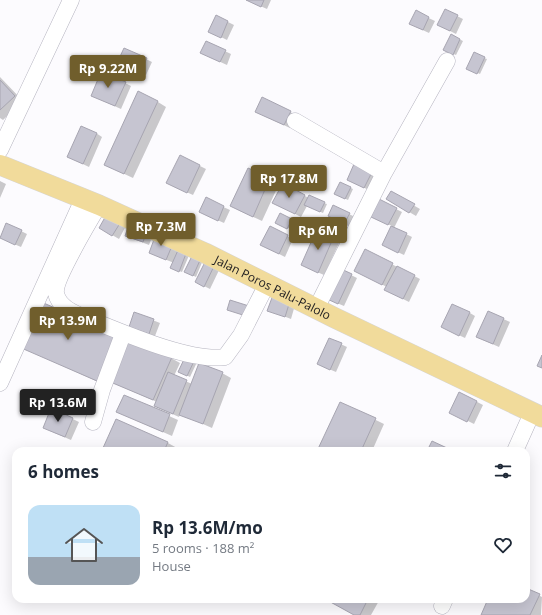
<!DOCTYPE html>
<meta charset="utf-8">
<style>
body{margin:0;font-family:"Open Sans",sans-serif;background:#f6f6f7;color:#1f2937;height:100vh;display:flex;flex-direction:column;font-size:15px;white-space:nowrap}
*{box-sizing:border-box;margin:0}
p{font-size:13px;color:#747a83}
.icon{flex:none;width:22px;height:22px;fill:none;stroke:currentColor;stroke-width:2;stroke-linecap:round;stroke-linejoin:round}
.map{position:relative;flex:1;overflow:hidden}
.panel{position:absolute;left:12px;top:447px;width:518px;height:156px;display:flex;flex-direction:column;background:#fff;border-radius:12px;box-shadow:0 4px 16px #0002}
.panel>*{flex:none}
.price{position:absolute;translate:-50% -34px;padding:0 9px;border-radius:4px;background:#705e2c;color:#fff;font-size:13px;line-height:26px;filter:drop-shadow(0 1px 2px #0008)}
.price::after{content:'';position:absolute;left:50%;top:24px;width:12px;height:9px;margin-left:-6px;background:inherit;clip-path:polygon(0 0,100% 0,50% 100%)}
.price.current{background:#222;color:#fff}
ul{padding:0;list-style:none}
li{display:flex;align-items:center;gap:12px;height:100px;padding:0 16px}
li span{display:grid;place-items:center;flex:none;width:112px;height:80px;border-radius:12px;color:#555}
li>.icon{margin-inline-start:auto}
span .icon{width:48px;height:48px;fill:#fffc;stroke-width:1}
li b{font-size:17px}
h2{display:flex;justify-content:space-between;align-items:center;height:48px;padding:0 16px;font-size:17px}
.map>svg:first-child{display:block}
.shadow{fill:#0003}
.building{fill:#c6c5d1;stroke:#a7a5b1}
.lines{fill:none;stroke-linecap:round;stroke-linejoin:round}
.minor-casing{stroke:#b4b3bf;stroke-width:17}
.major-casing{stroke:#d6d6d6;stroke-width:21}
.minor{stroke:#fff;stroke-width:16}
.major{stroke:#f1db9b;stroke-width:20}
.labels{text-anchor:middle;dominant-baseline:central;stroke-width:3;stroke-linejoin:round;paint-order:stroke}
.street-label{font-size:12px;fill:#1b1a1e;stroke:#fff}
</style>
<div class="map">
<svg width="542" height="615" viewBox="0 0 542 615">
<rect width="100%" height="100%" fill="#fcfbfe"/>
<path class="shadow" d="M247 0H271L267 9Z
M416 12 435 21 429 33 416 27Z
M216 16 234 25 227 40 215 34Z
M457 16 463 19 456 34 444 28Z
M451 35 463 41 456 55 444 50Z
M206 42 231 54 227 65 207 56Z
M484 58 487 59 480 74 469 69Z
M146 59 152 62 146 75 124 66Z
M0 77 23 101 3 120 0 118Z
M125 83 131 86 121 109 92 96Z
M158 102 166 107 133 178 105 165Z
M290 112 296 115 290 128 262 115Z
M96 133 102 137 89 167 68 157Z
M180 156 206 169 193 195 173 186Z
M249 169 279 184 262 221 240 211Z
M371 173 377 177 371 191 354 183Z
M0 181 6 184 0 198Z
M341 183 353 189 348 200 335 194Z
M283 185 309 198 327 204 323 213 307 206 301 217 280 206Z
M391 192 420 209 416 216 387 199Z
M206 199 230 210 224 223 206 215Z
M396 209 402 212 394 228 412 237 404 255 389 248 392 226 378 220Z
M108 214 127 224 119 239 100 228Z
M280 214 294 221 290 229 276 222Z
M349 214 355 217 350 227 335 219Z
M317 230 340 241 324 275 308 268Z
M21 231 27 234 21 247 7 241Z
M154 232 149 245 126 236Z
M157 235 190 253 182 272 174 269V263L150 253Z
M287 236 293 239 285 257 267 248Z
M365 250 420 279 409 302 391 293 387 287 361 274Z
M193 255 203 260 196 277 188 273Z
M216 263 221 266 210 289 202 285Z
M351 275 357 278 344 306 332 301Z
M273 296 295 305 291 319 268 310Z
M488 312 510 322 499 347 483 340Z
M135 313 160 323 155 336 136 330Z
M470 313 475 316 465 338 448 330Z
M330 339 347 347 336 372 324 367Z
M20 346 171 358 180 363 174 376 192 384 222 373 231 378 212 428 180 414 179 417 161 409 155 406 157 402 111 382 109 387Z
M198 360 190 377 180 372Z
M460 393 483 405 474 424 456 415Z
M124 396 178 420 172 436 117 412Z
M341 403 384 424 372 451H318Z
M52 409 79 422 71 440 50 431Z
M117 420 168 443 177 448 175 451H110Z
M526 589 542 597 541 615H482L489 599H526Z
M326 599H380L371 615H355Z
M417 599H428L426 603Z"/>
<path class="building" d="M246 0H264L261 7Z
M445 9 458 15 450 31 437 25Z
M416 10 429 17 423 30 409 24Z
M216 15 228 21 221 38 208 32Z
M451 34 460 39 453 55 443 50Z
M206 41 226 50 220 62 200 53Z
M124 48 147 58 140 73 117 63Z
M474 52 485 57 477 74 466 69Z
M101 72 126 82 115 106 91 96Z
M0 80 15 96 0 110Z
M138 91 158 101 124 174 104 165Z
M262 97 291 111 284 125 255 112Z
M81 126 97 133 83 164 67 157Z
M180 155 200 165 187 193 166 183Z
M354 164 372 172 364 188 347 180Z
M248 168 270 178 253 217 230 206Z
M340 182 351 187 345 199 334 194Z
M283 183 305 195 295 214 272 203Z
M391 191 415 204 409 213 386 199Z
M309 195 325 202 320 212 304 205Z
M206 197 224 206 218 221 199 212Z
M379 199 397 208 388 225 371 217Z
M333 205 350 213 344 224 328 216Z
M108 212 122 220 112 236 99 228Z
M280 213 292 219 287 229 275 223Z
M130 221 148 228 143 242 125 236Z
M6 223 22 230 15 245 0 238Z
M270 226 288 235 279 254 260 245Z
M391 226 407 233 398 253 382 245Z
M317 229 334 236 318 273 301 265Z
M156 234 174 241 166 260 149 253Z
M179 248 187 251 179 272 170 268Z
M365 249 393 263 382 285 354 271Z
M193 254 201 258 193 276 184 272Z
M207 258 216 262 204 287 195 282Z
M397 266 415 275 403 299 384 290Z
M339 268 352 274 338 304 325 298Z
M273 295 290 301 285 317 267 311Z
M230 300 249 306 246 316 227 310Z
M39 301 117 335 97 381 19 347Z
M452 304 470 312 459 336 441 327Z
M488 311 504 318 493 344 476 337Z
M134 312 154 319 149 334 129 327Z
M126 337 172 357 153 400 108 381Z
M329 338 342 343 330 370 317 364Z
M187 353 196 357 187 376 178 372Z
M542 355V368L537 366Z
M199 363 223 372 203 424 179 415Z
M168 372 187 380 173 414 154 406Z
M459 392 477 401 467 422 449 413Z
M124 395 170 414 163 432 116 412Z
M340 402 376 418 361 451H317Z
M51 408 73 418 65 437 43 428Z
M116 419 168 442 164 451H109L103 448Z
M432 441 447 448 446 451H427Z
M526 588 540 594 530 615H481L488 599H526Z
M325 599H368L360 615H354Z"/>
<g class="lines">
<defs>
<path id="minor" d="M295 121 384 173
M0 150 71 0
M99 205C90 220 54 280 56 293 57 299 61 304 66 308 74 314 84 317 94 321 126 334 191 362 225 357L241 335 267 284
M316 309 384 173 447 61
M0 383 83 199
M93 422 102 390 123 334
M515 451 532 413
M442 606 445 599"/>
<g id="major">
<path id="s1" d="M0 165 99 205 205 253 335 318 542 417"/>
</g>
</defs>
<use href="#minor" class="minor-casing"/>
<use href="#major" class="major-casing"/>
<use href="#minor" class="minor"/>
<use href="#major" class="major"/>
</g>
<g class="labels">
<g class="street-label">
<text stroke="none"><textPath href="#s1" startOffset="299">Jalan Poros Palu-Palolo</textPath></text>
</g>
</g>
</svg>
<b class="price" style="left:108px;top:89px">Rp 9.22M</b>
<b class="price" style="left:289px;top:199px">Rp 17.8M</b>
<b class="price" style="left:161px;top:247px">Rp 7.3M</b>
<b class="price" style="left:318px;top:251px">Rp 6M</b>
<b class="price" style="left:68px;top:341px">Rp 13.9M</b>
<b class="price current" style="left:58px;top:423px">Rp 13.6M</b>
<section class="panel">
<h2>6 homes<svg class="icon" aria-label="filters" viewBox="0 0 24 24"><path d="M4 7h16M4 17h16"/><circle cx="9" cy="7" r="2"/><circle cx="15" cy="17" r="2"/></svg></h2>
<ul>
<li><span style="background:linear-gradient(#bfe0f5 65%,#9aa5b1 0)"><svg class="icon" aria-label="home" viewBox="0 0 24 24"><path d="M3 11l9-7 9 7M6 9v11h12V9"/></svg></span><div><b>Rp 13.6M/mo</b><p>5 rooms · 188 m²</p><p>House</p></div><svg class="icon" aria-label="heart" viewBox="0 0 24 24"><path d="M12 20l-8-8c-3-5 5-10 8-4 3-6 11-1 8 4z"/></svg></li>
</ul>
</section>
</div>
